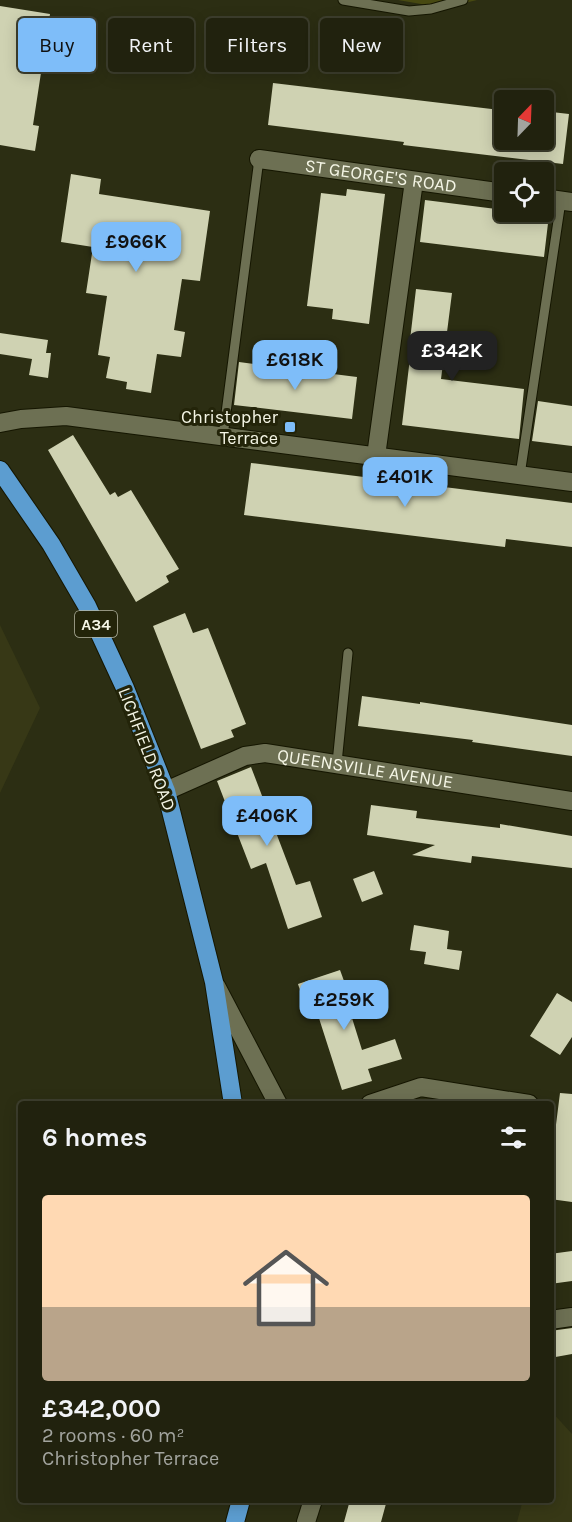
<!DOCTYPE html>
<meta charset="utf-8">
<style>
body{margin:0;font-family:Karla,sans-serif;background:#292a17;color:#f1f3f6;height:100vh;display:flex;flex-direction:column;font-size:22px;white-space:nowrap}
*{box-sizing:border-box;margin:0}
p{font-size:20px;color:#a2a49e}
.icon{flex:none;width:33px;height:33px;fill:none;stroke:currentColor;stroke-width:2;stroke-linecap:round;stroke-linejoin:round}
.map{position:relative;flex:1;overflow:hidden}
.side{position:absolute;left:18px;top:1101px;width:536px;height:402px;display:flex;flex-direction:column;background:#21220e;border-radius:6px;box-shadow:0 3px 15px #0003,0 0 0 2px #3e3f2e}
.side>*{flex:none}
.hud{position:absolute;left:18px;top:18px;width:537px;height:54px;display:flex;gap:12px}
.needle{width:39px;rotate:23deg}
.controls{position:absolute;left:494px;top:90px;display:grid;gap:12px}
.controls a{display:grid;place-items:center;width:60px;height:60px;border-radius:6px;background:#21220e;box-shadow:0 3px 15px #0003,0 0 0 2px #3e3f2e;font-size:30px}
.price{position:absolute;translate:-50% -51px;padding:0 14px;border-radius:12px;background:#7ebdf9;color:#111;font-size:20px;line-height:39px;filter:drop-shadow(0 2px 3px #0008)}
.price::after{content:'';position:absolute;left:50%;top:36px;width:18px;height:14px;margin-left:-9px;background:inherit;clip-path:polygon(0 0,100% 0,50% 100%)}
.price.active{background:#222;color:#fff}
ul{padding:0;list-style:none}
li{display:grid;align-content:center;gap:12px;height:318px;padding:0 24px}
li span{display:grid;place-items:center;height:186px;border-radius:6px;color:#555}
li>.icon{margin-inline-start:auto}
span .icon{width:108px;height:108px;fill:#fffc;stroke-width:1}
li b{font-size:26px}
h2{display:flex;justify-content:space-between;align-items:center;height:72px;padding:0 24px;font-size:26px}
.tag{padding:0 21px;border-radius:6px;background:#21220e;box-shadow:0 3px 15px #0003,0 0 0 2px #3e3f2e;font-size:21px;line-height:54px}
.tag.active{background:#7ebdf9;color:#111}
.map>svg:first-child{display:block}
.built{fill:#373816}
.green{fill:#474911}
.building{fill:#cfd2b2}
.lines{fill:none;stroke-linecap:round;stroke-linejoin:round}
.service-casing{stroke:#151600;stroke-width:11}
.minor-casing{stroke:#151600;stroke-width:20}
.trunk-casing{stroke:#151600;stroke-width:20}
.service{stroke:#6d7053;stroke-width:9}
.minor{stroke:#6d7053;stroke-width:18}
.trunk{stroke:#5c9dd0;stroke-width:18}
.poi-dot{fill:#7ebdf9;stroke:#232409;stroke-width:2}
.labels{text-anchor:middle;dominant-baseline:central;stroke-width:6;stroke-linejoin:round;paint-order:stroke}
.shield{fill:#232409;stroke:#b6b7a4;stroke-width:1.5}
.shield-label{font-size:16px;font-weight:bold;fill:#f5f6e6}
.street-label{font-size:18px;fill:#f5f6e6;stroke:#232409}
.poi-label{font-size:18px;fill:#f5f6e6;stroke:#232409;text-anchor:end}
</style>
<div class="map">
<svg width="572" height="1522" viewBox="0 0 572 1522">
<rect width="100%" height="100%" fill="#2c2e13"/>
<path class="built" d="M0 625 40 708 0 793Z
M551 1411 572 1434V1522H517L523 1500H550Z"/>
<path class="green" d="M398 0H477L444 8Z"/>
<path class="building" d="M0 6 50 14 33 125 39 126 35 151 0 145Z
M273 83 500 110 496 140H543V111L569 114 563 164 403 145 404 142 268 125Z
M71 174 101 179 99 194 210 211 200 281 182 279 174 330 185 332 181 357 157 354 151 393 126 389 127 382 106 378 110 357 98 355 107 296 86 293 93 247 61 242Z
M347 189 385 194 369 324 332 319 333 309 307 306 321 193 346 196Z
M425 200 504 210V212L549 215 544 257 420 242Z
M416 289 452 293 441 379 524 389 519 439 402 425 412 341 410 340Z
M0 333 48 340 46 353H51L48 378 29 375 32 359 0 354Z
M239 362 357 377 352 419 234 405Z
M538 401 572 406V446L532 441Z
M73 435 110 495 115 492 118 497 131 490 179 569 166 576 169 582 136 602 48 450Z
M251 463 572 503V547L506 539 505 547 244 515Z
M185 613 193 633 208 628 246 724 231 730 234 737 201 749 153 626Z
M362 696 420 704V702L572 725V756L472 742 473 740 358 726Z
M251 767 296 885 310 881 322 917 288 929 266 863 251 869 217 781Z
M371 805 417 811 416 818 500 828V824L572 836V868L472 856 471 863 412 855 435 845 367 835Z
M374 871 383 894 362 902 353 879Z
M414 925 449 931 447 949 462 951 459 970 424 964 426 952 410 950Z
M340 970 351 1000 347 1002 362 1050 395 1039 402 1059 368 1069 372 1081 342 1090 317 1012 308 1015 298 984Z
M557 993 572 1002V1037L560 1055 530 1036Z
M560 1093 572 1094V1202L550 1199V1172Z
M572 1251V1281L550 1284V1254Z
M572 1328V1354L550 1358V1331Z
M350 1500H387L381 1522H344Z"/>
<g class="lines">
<defs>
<path id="service" d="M343 0 409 11 431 9 463 0
M223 436 259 159
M520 475 561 201
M337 763 348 653"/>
<g id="minor">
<path id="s1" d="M259 159 504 193"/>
<path d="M543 198 572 202"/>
<path d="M0 423 21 419 66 416 572 482"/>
<path d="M376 456 414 181"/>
<path id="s2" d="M166 791 245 756 265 753 572 801"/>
<path d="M216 986 278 1104"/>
<path d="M370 1104 421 1087 529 1104"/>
<path d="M550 1320 572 1317"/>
<path d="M306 1522 313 1500"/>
</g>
<path id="trunk" d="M0 470 51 544 87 606 125 688 166 791 214 982 233 1104
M235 1522 241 1500"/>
</defs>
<use href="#service" class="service-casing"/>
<use href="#minor" class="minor-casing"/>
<use href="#trunk" class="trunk-casing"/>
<use href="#service" class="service"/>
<use href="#minor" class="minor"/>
<use href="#trunk" class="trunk"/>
</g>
<rect class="poi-dot" x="284" y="421" width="12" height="12" rx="3"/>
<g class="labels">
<rect class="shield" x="75" y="611" width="42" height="26" rx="4.5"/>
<g class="shield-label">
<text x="96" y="624">A34</text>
</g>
<g class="street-label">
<text stroke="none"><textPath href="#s1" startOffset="123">ST GEORGE'S ROAD</textPath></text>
<text transform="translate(147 749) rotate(69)">LICHFIELD ROAD</text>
<text stroke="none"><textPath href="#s2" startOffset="208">QUEENSVILLE AVENUE</textPath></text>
</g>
<g class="poi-label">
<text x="278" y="417">Christopher<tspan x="278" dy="21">Terrace</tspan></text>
</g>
</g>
</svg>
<div class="controls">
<a><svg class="needle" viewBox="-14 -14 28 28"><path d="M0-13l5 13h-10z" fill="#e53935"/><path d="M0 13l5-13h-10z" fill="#a2a49e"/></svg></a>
<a><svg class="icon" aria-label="locate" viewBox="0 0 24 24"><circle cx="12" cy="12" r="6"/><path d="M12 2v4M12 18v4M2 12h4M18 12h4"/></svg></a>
</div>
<b class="price" style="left:136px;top:273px">£966K</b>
<b class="price active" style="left:452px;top:382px">£342K</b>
<b class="price" style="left:295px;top:391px">£618K</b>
<b class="price" style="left:405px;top:508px">£401K</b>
<b class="price" style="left:267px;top:847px">£406K</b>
<b class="price" style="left:344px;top:1031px">£259K</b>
<div class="hud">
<a class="tag active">Buy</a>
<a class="tag">Rent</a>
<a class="tag">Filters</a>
<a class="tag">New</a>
</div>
<section class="side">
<h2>6 homes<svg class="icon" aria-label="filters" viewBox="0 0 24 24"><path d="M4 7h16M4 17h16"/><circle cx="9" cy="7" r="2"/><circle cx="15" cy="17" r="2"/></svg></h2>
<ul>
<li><span style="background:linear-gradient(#ffd9b3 60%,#b9a48a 0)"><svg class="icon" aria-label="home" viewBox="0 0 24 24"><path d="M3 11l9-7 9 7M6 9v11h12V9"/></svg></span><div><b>£342,000</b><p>2 rooms · 60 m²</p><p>Christopher Terrace</p></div></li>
</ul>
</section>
</div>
